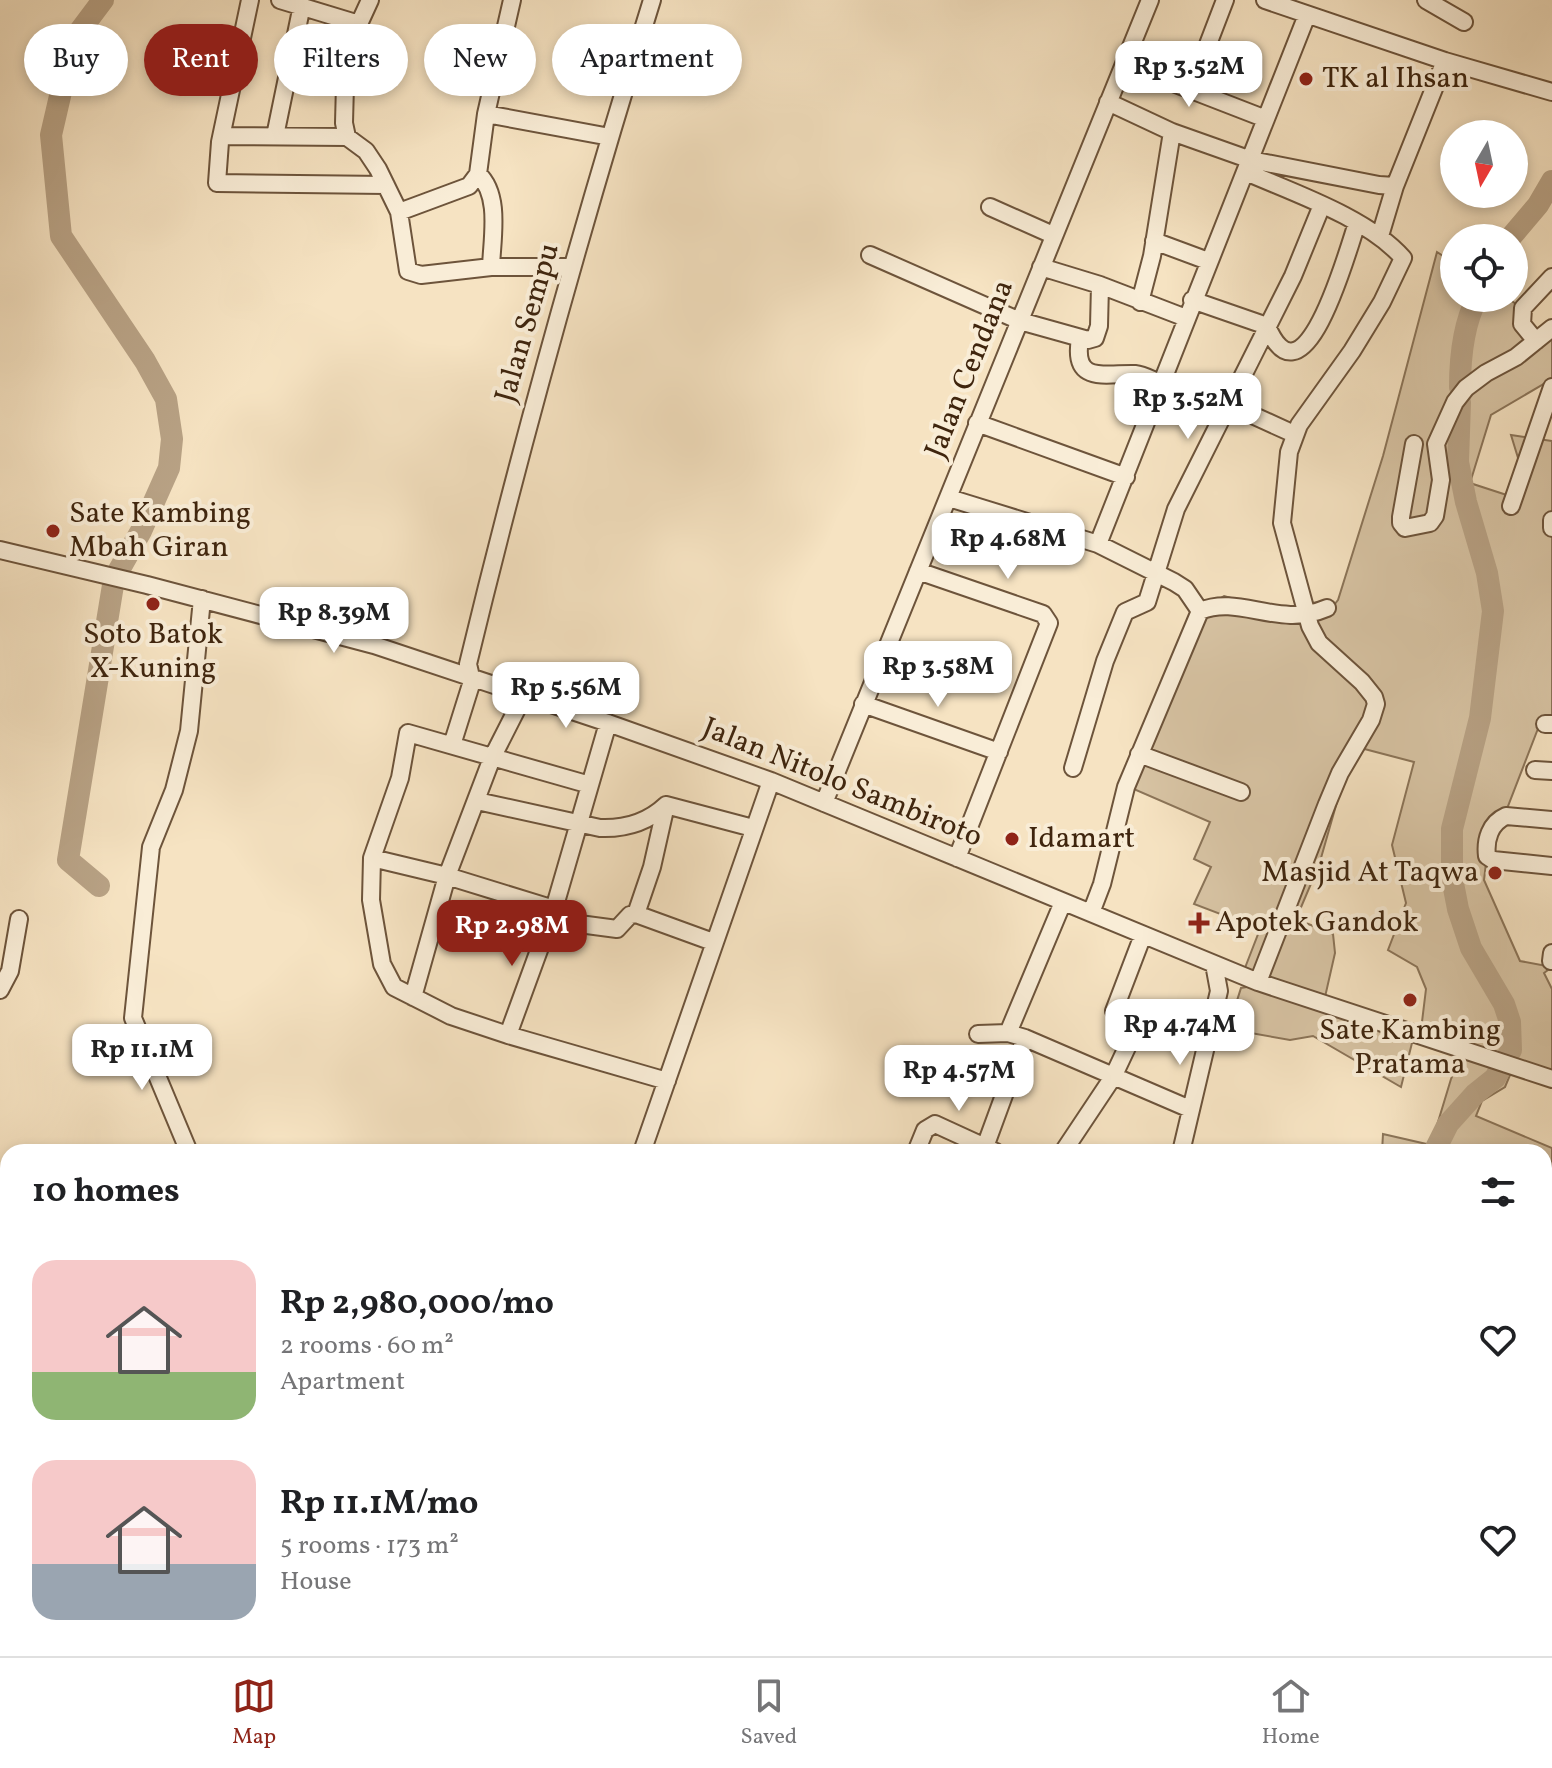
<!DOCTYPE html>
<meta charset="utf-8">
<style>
body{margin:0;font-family:Vollkorn,serif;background:#f2f2f2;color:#202124;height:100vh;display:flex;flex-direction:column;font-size:30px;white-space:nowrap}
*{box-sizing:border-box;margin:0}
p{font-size:26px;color:#757577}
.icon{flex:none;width:44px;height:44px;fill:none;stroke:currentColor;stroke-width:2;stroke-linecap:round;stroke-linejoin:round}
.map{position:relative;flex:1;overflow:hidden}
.drawer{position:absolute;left:0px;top:1144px;width:1552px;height:512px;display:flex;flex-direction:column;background:#fff;border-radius:24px 24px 0 0;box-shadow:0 4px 12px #0003}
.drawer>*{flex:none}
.hud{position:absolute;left:24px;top:24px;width:800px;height:72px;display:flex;gap:16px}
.needle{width:52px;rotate:189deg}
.controls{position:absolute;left:1440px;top:120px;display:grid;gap:16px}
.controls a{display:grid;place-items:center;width:88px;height:88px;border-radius:50%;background:#fff;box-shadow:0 4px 12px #0003;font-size:40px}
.price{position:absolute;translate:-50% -68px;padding:0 18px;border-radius:16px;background:#fff;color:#222;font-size:26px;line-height:52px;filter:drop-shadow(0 2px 4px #0008)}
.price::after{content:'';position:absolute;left:50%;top:48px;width:24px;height:18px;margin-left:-12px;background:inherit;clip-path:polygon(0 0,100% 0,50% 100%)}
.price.selected{background:#8f2418;color:#fff}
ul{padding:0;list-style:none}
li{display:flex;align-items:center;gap:24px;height:200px;padding:0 32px}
li span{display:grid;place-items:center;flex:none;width:224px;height:160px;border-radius:24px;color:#555}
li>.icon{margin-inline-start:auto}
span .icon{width:96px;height:96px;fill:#fffc;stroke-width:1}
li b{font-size:34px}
h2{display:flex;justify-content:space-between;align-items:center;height:96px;padding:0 32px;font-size:34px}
.tag{padding:0 28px;border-radius:36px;background:#fff;box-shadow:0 4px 12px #0003;font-size:28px;line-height:72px}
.tag.selected{background:#8f2418;color:#fff}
.tabs{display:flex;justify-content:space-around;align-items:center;height:112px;border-top:2px solid #e0e0e0;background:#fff;font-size:22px;color:#757577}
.tabs a{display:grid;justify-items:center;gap:4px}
.tabs .selected{color:#8f2418}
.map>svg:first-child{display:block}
.green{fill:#d7c3a3;stroke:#8b7458;stroke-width:2}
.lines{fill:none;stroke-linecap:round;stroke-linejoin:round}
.river{stroke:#b8a285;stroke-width:22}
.minor-casing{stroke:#6d543b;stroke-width:20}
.minor{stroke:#f9edd7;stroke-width:16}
.poi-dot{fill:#8f2418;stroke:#f9edd7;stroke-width:3}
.labels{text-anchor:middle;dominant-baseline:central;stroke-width:8;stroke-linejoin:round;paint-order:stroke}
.poi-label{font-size:30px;fill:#3f250e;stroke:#f9edd7;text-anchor:start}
.street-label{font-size:30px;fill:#3f250e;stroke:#f9edd7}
</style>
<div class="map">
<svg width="1552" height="1656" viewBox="0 0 1552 1656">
<rect width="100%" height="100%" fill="#f6e3c2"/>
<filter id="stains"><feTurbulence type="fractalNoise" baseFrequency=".0025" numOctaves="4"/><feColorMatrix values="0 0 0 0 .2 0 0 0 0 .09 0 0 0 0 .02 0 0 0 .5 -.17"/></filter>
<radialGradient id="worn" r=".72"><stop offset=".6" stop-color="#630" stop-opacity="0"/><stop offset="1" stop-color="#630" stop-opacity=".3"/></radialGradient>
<path class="green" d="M1437 252 1454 263V298H1507L1522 308 1536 344 1552 331V379L1491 415 1470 483 1519 499 1526 484 1511 435 1552 441V726H1539L1486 863 1484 880 1520 961 1552 967 1544 973 1552 989V1075L1515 1063 1505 1087 1482 1101 1476 1116 1552 1148V1349L1546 1367 1544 1152H1382L1383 1134 1431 1145 1451 1079 1465 1046 1421 1030 1426 989 1417 967 1388 950 1406 903 1392 845 1414 762 1353 746 1319 865 1296 919 1333 934 1335 953 1325 997 1243 973 1260 929 1194 904 1211 867 1194 859 1210 822 1129 787 1200 611 1224 596C1256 605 1315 634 1338 600L1383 456Z
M1258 985 1414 1035 1401 1087 1313 1036 1290 1040 1228 1029 1241 988Z"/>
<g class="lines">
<path class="river" d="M1510 238 1538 205 1552 181
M1460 387C1460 357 1463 325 1477 298
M99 886 68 860 114 579 141 531 169 468 172 439 166 399 145 361 61 236 51 135 73 40 103 0
M1434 1152 1448 1124 1475 1094 1495 1078 1511 1050 1510 1022 1504 1004 1471 948 1458 909 1452 878V829L1480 718 1493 611 1487 573 1466 502 1458 462 1460 402
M1322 1656 1329 1648"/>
<defs>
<path id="minor" d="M250 0 220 142 217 183 386 185
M280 0 359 24
M370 0 359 24 345 84 344 123 347 137 366 151 378 169 399 212 408 271 421 275 491 267H572
M1265 0 1445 61 1552 92
M1426 0 1464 22
M1202 60 1225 0
M1124 64 1266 119
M1108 102 1172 132 1251 160 1379 185 1395 186
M486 114 610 137
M222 136 347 137
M275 136 302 5
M1246 172C1294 193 1368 218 1403 258L1382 302 1352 351 1299 425 1289 452 1282 523 1310 626 1319 643 1362 682 1374 697 1376 704 1371 720 1340 773 1327 804 1258 982
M478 174 486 114 512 0
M990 207 1053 235
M399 212 469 186 478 174C501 195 492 238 491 267
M1380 236 1395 186 1445 61
M1154 241 1208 261
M870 255 1020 321 1088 340 1095 338 1099 326 1100 285
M1041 267 1100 285 1186 318
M1192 300 1267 326C1304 414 1348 249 1357 223
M1140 302 1152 256 1172 132
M1080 339C1072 385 1106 373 1135 374 1144 375 1152 380 1160 383
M1536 341 1522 324 1523 308 1552 277
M1228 404 1294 434
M977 423 1126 477
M1414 444 1401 517V523L1405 528 1430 523 1435 516 1441 480 1436 444 1455 402 1466 388 1486 373 1516 357 1552 328
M949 498 1098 544 1174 582 1185 589 1200 611 1126 787 1102 884 1091 913
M1511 506 1552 387
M1552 520V528
M1098 544 1307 15
M0 550 147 585 374 645 608 723 771 781 1258 982 1552 1079
M918 571 1043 614 1049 623 957 858
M1200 611C1240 594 1278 629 1327 608
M471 677 468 664C522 440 584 219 652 0
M863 704 999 752
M608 723 554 909 508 1035 667 1081
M1545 724H1552
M452 745 473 678
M1139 754 1241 792
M1073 768 1105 661 1125 612 1147 602 1176 509 1293 276 1322 205
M1535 770 1552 771
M477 801 600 828C625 829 648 822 666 805L753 828
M824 803 1150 0
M1552 820 1506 816C1490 823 1485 840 1487 856L1493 860 1552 866
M372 858 447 876 554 909
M636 914 652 867 666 805
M549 920 617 929 630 915 636 914 713 942
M1551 961 1552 953
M0 990 10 971 19 919
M413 997 447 876 492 758 524 695
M1008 1033 1063 902
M978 1034 1008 1033 1025 1038 1190 1109
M508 1035 451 1016 394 987 382 964 371 900 372 858 400 778 408 733 590 785
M985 1147 1025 1038
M189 1152 133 1018 151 847 174 790 189 731 202 599
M642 1152 771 781
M916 1152 925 1130 935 1124 996 1152
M1063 1152 1113 1077 1137 1026 1114 1011 1143 935
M1181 1152 1219 991 1214 964
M1548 1209 1552 1210
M1544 1384 1552 1383
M1544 1500 1552 1486
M1544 1526 1552 1529
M194 1656 195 1648
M1073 1656 1075 1648"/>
</defs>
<use href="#minor" class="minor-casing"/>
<use href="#minor" class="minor"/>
</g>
<g class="poi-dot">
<circle cx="1306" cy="79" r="8"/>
<circle cx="53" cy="531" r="8"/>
<circle cx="153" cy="604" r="8"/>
<circle cx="1012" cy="839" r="8"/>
<circle cx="1495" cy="873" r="8"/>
<path d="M1195 911h8v8h8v8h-8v8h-8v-8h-8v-8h8z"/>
<circle cx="1410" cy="1000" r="8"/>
</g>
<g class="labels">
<g class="poi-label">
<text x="1322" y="79">TK al Ihsan</text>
<text x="69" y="514">Sate Kambing<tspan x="69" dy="34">Mbah Giran</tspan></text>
<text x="153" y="635" text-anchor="middle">Soto Batok<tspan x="153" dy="34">X-Kuning</tspan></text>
<text x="1028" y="839">Idamart</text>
<text x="1479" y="873" text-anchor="end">Masjid At Taqwa</text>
<text x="1215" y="923">Apotek Gandok</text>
<text x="1410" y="1031" text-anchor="middle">Sate Kambing<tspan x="1410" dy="34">Pratama</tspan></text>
</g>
<g class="street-label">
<text transform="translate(528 323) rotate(-74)">Jalan Sempu</text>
<text transform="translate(970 369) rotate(-68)">Jalan Cendana</text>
<text transform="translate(842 783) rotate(22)">Jalan Nitolo Sambiroto</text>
</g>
</g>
<rect width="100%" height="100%" filter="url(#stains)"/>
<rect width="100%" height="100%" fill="url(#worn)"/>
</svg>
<div class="controls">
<a><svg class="needle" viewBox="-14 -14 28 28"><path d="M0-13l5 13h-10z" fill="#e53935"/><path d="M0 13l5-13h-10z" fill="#757577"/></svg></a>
<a><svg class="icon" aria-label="locate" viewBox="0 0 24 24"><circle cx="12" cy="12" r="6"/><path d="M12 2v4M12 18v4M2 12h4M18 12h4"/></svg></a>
</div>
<b class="price" style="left:1189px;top:109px">Rp 3.52M</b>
<b class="price" style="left:1188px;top:441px">Rp 3.52M</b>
<b class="price" style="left:1008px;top:581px">Rp 4.68M</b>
<b class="price" style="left:334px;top:655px">Rp 8.39M</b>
<b class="price" style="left:938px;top:709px">Rp 3.58M</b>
<b class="price" style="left:566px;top:730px">Rp 5.56M</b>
<b class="price selected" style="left:512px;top:968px">Rp 2.98M</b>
<b class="price" style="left:1180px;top:1067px">Rp 4.74M</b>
<b class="price" style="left:142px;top:1092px">Rp 11.1M</b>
<b class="price" style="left:959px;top:1113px">Rp 4.57M</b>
<div class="hud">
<a class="tag">Buy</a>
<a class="tag selected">Rent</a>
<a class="tag">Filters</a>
<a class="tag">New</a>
<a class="tag">Apartment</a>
</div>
<section class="drawer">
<h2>10 homes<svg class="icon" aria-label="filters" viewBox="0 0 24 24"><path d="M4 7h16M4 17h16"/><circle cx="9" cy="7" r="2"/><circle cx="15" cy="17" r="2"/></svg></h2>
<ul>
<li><span style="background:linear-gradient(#f6c9c9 70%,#8fb573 0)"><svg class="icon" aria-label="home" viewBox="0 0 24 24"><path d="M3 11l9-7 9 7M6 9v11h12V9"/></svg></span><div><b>Rp 2,980,000/mo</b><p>2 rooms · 60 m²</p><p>Apartment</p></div><svg class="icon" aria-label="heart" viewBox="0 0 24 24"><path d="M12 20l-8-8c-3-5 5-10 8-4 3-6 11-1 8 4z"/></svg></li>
<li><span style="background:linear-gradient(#f6c9c9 65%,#9aa5b1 0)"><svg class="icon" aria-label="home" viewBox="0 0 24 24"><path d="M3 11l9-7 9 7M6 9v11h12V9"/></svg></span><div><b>Rp 11.1M/mo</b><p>5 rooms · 173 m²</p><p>House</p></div><svg class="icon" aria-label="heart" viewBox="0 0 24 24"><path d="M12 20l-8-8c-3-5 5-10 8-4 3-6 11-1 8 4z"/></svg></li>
</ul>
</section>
</div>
<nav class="tabs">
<a class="selected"><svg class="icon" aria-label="map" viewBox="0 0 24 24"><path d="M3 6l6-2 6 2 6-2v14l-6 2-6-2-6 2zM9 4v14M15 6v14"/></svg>Map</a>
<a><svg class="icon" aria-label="saved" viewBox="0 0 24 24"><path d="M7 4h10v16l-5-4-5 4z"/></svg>Saved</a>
<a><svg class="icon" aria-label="home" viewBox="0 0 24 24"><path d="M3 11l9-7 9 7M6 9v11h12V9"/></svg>Home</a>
</nav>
